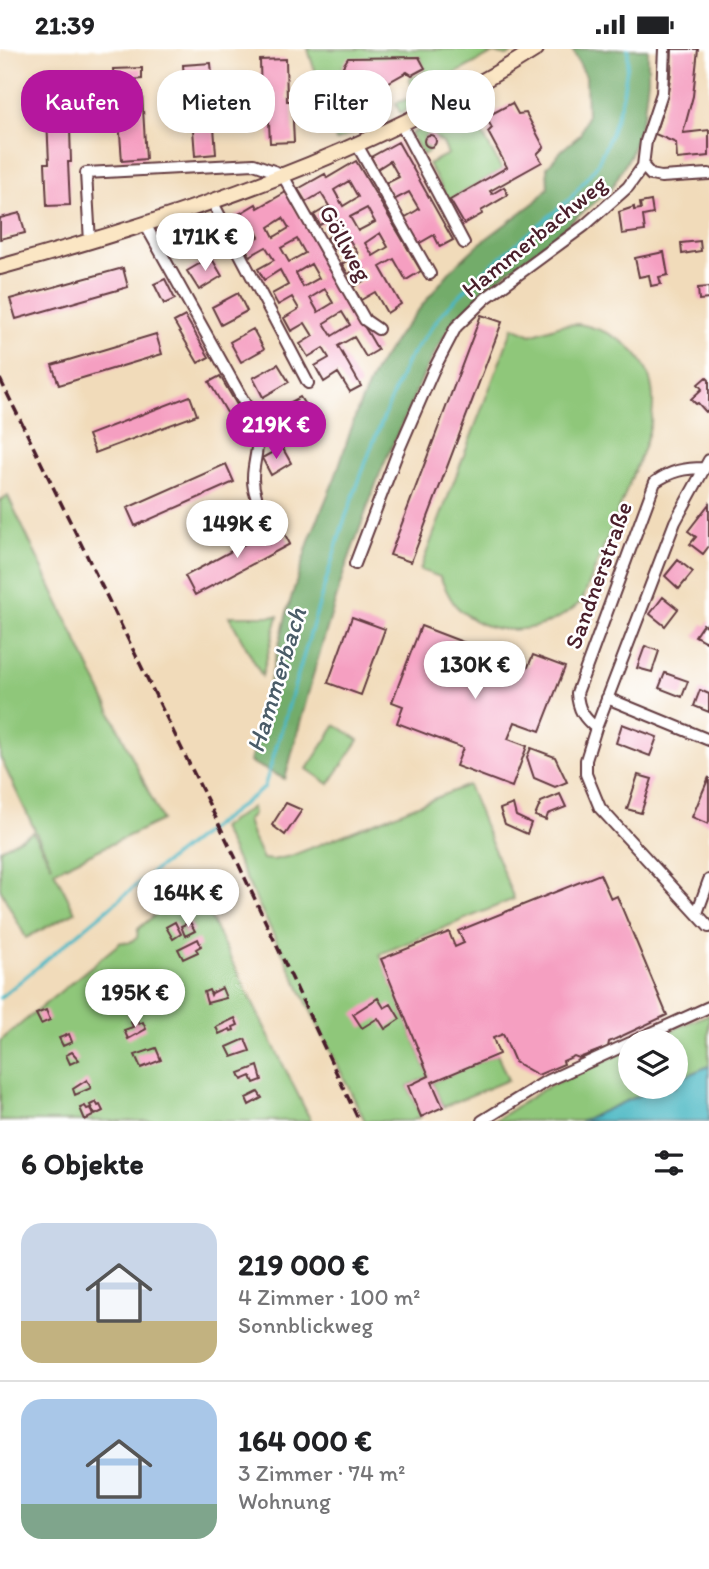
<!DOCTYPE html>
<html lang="de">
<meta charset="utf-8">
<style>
body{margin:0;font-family:Itim,sans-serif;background:#f6f6f6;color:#202124;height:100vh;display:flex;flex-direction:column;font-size:26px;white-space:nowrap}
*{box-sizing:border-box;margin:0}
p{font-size:23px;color:#757577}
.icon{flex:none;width:38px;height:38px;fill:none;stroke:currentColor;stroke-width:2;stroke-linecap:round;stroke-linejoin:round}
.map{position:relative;height:1072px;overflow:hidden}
.sheet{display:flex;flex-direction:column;background:#fff;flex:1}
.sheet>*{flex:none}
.hud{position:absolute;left:21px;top:21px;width:668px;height:63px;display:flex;gap:14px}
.controls{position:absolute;left:618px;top:980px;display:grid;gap:14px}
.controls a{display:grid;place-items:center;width:70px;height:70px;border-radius:50%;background:#fff;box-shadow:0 4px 10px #0003;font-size:35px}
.price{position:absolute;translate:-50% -60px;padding:0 16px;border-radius:24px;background:#fff;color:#222;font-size:23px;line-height:46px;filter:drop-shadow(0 2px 4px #0008)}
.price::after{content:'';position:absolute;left:50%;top:42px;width:21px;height:16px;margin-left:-10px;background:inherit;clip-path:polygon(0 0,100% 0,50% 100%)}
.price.active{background:#b5179e;color:#fff}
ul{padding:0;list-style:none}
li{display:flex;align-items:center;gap:21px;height:175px;padding:0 21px}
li+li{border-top:2px solid #e0e0e0}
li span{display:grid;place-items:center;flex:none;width:196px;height:140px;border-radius:21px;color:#555}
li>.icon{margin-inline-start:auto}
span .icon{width:84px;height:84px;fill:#fffc;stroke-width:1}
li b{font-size:30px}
h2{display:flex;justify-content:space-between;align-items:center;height:84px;padding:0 21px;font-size:30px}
.chip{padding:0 24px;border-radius:28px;background:#fff;box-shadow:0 4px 10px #0003;font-size:24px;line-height:63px}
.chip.active{background:#b5179e;color:#fff}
.status{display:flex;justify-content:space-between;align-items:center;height:49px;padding:0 35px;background:#fff;direction:ltr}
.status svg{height:19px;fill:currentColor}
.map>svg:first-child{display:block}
.green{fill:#8fc77a;stroke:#6c7352;stroke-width:2}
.forest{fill:#73ac6a;stroke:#5e664a;stroke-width:2}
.water{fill:#49b7c3;stroke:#4a6b77;stroke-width:2}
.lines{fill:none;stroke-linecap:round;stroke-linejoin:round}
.stream{stroke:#49b7c3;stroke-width:3.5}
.building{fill:#f59fc1;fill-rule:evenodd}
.street-casing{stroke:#633b40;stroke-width:14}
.secondary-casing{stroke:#633b40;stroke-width:18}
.street{stroke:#fff;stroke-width:10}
.secondary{stroke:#fbe6c4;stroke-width:14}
.rail{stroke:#4a1f2b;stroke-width:3.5;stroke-dasharray:10 5;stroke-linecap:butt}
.labels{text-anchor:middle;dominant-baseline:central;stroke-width:5;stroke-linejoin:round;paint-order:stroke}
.street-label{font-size:24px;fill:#4a1f2b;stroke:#fff}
.water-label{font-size:26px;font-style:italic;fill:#4a5c68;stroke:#fff}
</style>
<div class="status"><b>21:39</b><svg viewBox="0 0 49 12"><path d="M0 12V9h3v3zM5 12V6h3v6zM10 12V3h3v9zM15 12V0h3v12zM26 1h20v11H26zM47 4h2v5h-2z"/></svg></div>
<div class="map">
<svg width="709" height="1072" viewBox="0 0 709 1072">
<rect width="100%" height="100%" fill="#fff"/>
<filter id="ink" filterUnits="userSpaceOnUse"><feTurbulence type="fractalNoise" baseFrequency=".0143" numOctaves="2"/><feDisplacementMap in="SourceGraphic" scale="14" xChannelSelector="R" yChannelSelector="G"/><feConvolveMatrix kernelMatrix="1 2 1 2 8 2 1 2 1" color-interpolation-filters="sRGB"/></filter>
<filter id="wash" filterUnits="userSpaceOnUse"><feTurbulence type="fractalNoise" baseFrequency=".00686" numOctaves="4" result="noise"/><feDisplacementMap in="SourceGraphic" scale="28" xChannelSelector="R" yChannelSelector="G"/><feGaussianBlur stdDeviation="1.57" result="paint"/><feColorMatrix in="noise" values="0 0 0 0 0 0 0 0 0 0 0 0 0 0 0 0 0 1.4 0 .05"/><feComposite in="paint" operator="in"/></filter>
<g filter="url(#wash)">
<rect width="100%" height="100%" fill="#f1dbba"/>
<path class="green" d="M308 0H518L507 7 493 4 417 45 413 58 400 64 396 54 410 49 414 43 409 30 425 22 420 8 343 17 362 51 364 60 377 54 384 71 336 92Z
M466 55 502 121 449 151 428 115 448 105 443 94 430 85 425 88 424 93 429 102 423 106 411 85Z
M579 275C633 286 663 322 650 378 645 401 632 425 624 448 610 482 596 517 582 552 547 584 492 594 456 557 449 549 445 538 440 528L420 521 513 278 531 286 561 276Z
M8 447 162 771 54 822 75 863 26 889 0 840V800L33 783 52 817 0 708V451Z
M229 567H278L262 627Z
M336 676 359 691 329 735 307 720Z
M468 736 514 850 380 905 429 1027 408 1037 421 1068 411 1072H365L221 779 252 758 253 765 247 771 252 787 263 810 273 811 291 807Z
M202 852 311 1072H0V992L121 893 128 894 137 889 138 880 167 856Z
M709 965V1017L676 1031V992H647Z
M630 1000V1038H658L581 1072H494L544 1040Z
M497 1005 508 1031 443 1058 432 1033Z"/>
<path class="forest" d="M572 0H648V30L644 63 631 105 611 140 554 187 487 238 451 275 426 320 380 424 344 523 314 623 285 730 250 713 288 559 310 489 335 429 357 362 375 322 398 286 452 220 478 196 535 153 548 139 547 118 562 101 580 86 587 67 586 28Z"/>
<path class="water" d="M709 1017V1072H581L658 1038H676V1031Z"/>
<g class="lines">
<path class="stream" d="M0 949 150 825 264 739 343 475 373 394 407 312 443 263 483 223 571 149 597 116 611 85 622 50 628 13V0"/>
</g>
<g id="blocks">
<path class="building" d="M672 0H698L693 47 683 84 709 81V107L677 110 676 94 655 85 667 48 671 24Z
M419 8 425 19 412 26 407 23 382 37 384 47 364 60 360 52 362 51 343 17 348 9Z
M286 10 287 52H292L294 93 270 94 268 52 261 53 260 11Z
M211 14 212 26 184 28 183 16Z
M142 19V30L114 32 113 20Z
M211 38 216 105 195 107 190 40Z
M142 43 146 110 122 112 117 44Z
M69 46 71 113H68L70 156 47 157 45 114H49L46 47Z
M512 54 518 65 526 64 544 98 537 105 542 113 490 142 492 145 504 138 508 146 481 162 482 165 464 175 450 151 507 118 488 83 492 79 486 68Z
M424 92a6 6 0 1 1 12 0a6 6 0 1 1-12 0Z
M398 93 453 191 440 198 434 186 418 195 404 169 419 160 409 143 394 151 385 135 399 128 390 112 377 120 371 108Z
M356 112 421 222 406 231 394 210 380 218 401 255 387 264 375 243 361 251 353 238 369 229 362 217 348 225 342 215 358 205 349 190 333 200 327 189 343 180 336 167 320 176 314 166 329 157 321 144 306 153 298 140 325 125 327 129ZM349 132 358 148 343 157 334 141ZM367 159 375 173 358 182 350 168ZM380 184 388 198 373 207 365 194Z
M286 143 378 301 366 308 354 288 338 297 361 337 350 343 338 324 324 333 315 317 329 309 323 299 308 308 300 295 313 287 305 274 291 282 284 269 299 260 292 248 278 256 272 245 288 236 280 221 264 231 258 220 274 211 266 198 250 207 244 197 259 188 252 175 236 184 229 171 256 155 258 159ZM283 169 289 179 274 188 269 178ZM297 190 305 204 289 213 281 199ZM311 215 319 229 303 238 296 224ZM325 240 333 254 318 263 310 249ZM342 263 350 276 332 287 324 274Z
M651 152 653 165 643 167 645 182 622 185 619 163 634 158V161L641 160 640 154Z
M20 164 25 184 0 190V169Z
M198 169 206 184 184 196 176 181Z
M217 191 220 198 209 204 205 198Z
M700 192 701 202 682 205 681 194Z
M664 203 668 226 659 228 661 235 651 237 649 226 639 228 635 209Z
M211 208 222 227 199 241 187 222Z
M123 219 128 238 16 270 10 250Z
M165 230 175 250 164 255 154 235Z
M709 238V250L699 251 698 239Z
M238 244 247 262 221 276 212 258Z
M481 266 502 273 411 513 390 506Z
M185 267 209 308 198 314 174 273Z
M253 280 264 300 241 313 230 293Z
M156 285 162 305 59 336 52 316Z
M278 315 289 333 263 348 253 329Z
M220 327 244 368 233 374 209 333Z
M706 328 709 331V360L706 363 698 354 696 355 691 350 702 340 698 335Z
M190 347 197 366 95 404 88 386Z
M300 348 310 364 288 377 278 360Z
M282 398 291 414 271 426 262 409Z
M226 415 234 433 135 477 127 459Z
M709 455V497L703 505 690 495 696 488 688 482Z
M280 476 290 495 195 546 185 527Z
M678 511 693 523 679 540 665 527Z
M663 548 678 560 665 577 650 565Z
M352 568 385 580 361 646 328 634Z
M709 571V588L706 593 695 587 703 575 706 577Z
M421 577 528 618 533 606 565 618 540 682 515 673 508 690 527 697 512 738 456 717 463 699 397 674 403 657 392 653Z
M645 597 659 602 652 623 637 619Z
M665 624 688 632 682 648 659 639Z
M700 641 709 645V663L694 657Z
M622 675 657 688 650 707 616 694Z
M531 699 555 708 567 733 555 738 534 729 527 708Z
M638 726 652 730 641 764 627 760Z
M709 728V772L708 775 692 768Z
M560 745 566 758 548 765 546 771 535 767 541 753Z
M286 754 302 761 285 786 272 776Z
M513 755 516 767 531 774 527 785 505 775 500 760Z
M600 825 611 850 617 847 667 966 609 993 608 998 579 1009 574 1007 563 1012 564 1015 538 1026 515 1013 503 985 493 989 499 1005 432 1033 443 1058 421 1068 408 1037 429 1027 381 910 449 883 455 898 464 894 458 882Z
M175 873 181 885 173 890 166 878Z
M190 873 195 882 185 887 181 877Z
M198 890 201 897 196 900 198 903 183 910 178 900Z
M222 939 226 949 207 954 204 943 209 941 211 946 212 944Z
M378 949 384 959 391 955 400 970 385 980 378 969 362 979 353 965Z
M134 951 139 962 129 966 125 955Z
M46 961 50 971 41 975 36 965Z
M235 969 238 976 233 978 234 981 231 982 230 980 219 985 216 978Z
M137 971 139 975 143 973 146 980 128 990 124 981 133 978 131 973Z
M69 985 72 993 63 997 59 989Z
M245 990 250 1002 232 1008 227 998Z
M156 999 161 1011 141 1019 135 1006Z
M72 1003 79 1011 70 1015 66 1006Z
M258 1017 262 1031 254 1034 251 1027 242 1031 239 1024Z
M87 1031 91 1039 75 1046 73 1040Z
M258 1043 262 1049 249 1056 246 1049Z
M96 1053 98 1057 100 1056 103 1062 95 1066 90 1056Z
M85 1057 87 1060 90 1059 93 1067 85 1071 80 1059Z"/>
</g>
</g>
<g filter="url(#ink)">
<use href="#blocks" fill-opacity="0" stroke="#633b40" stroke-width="2"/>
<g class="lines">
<defs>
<path id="street" d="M401 75 464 194
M356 94 430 225
M643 117 651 126 661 128 709 125
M212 152 308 334
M145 175 254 371C265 399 246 420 256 447
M90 193 86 124 254 115 282 125 365 271 378 280
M709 411 675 473 596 679 586 711V725L600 759 709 878
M355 515 397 405 433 322 456 278 486 249 584 177 628 138 643 117 646 92 662 44 664 0
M607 649 709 691
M596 679C584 669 578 661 577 644L655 433C671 422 685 419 704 419
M697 864 709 831
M634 992 709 958
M482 1072 545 1033 630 994"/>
<path id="secondary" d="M0 218C185 167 373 104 536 0"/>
</defs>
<use href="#street" class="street-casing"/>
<use href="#secondary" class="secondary-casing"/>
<use href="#street" class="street"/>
<use href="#secondary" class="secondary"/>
<path class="rail" d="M0 330 237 812 359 1072"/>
</g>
</g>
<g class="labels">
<g class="street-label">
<text transform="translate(534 187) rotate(-39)">Hammerbachweg</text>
<text transform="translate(346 194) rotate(61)">Göllweg</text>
<text transform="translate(598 526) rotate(-70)">Sandnerstraße</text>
</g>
<g class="water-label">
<text transform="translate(276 631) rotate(-73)">Hammerbach</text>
</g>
</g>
</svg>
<div class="controls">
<a><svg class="icon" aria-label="layers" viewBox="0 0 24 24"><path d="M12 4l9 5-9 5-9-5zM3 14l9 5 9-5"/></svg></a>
</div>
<b class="price" style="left:205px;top:224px">171K €</b>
<b class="price active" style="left:276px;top:412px">219K €</b>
<b class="price" style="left:237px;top:511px">149K €</b>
<b class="price" style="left:475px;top:652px">130K €</b>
<b class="price" style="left:188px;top:880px">164K €</b>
<b class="price" style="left:135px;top:980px">195K €</b>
<div class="hud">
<a class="chip active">Kaufen</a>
<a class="chip">Mieten</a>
<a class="chip">Filter</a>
<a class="chip">Neu</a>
</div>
</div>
<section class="sheet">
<h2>6 Objekte<svg class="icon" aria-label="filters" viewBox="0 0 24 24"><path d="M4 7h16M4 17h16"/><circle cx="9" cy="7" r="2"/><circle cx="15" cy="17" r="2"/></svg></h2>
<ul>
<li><span style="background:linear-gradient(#c9d6e8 70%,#c2b280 0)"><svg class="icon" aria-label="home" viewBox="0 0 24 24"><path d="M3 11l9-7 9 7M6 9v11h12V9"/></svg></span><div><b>219 000 €</b><p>4 Zimmer · 100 m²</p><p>Sonnblickweg</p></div></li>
<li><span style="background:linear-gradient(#a9c7e8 75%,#7fa58c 0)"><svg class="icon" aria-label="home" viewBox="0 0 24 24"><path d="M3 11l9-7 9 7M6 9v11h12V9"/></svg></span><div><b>164 000 €</b><p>3 Zimmer · 74 m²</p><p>Wohnung</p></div></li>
</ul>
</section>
